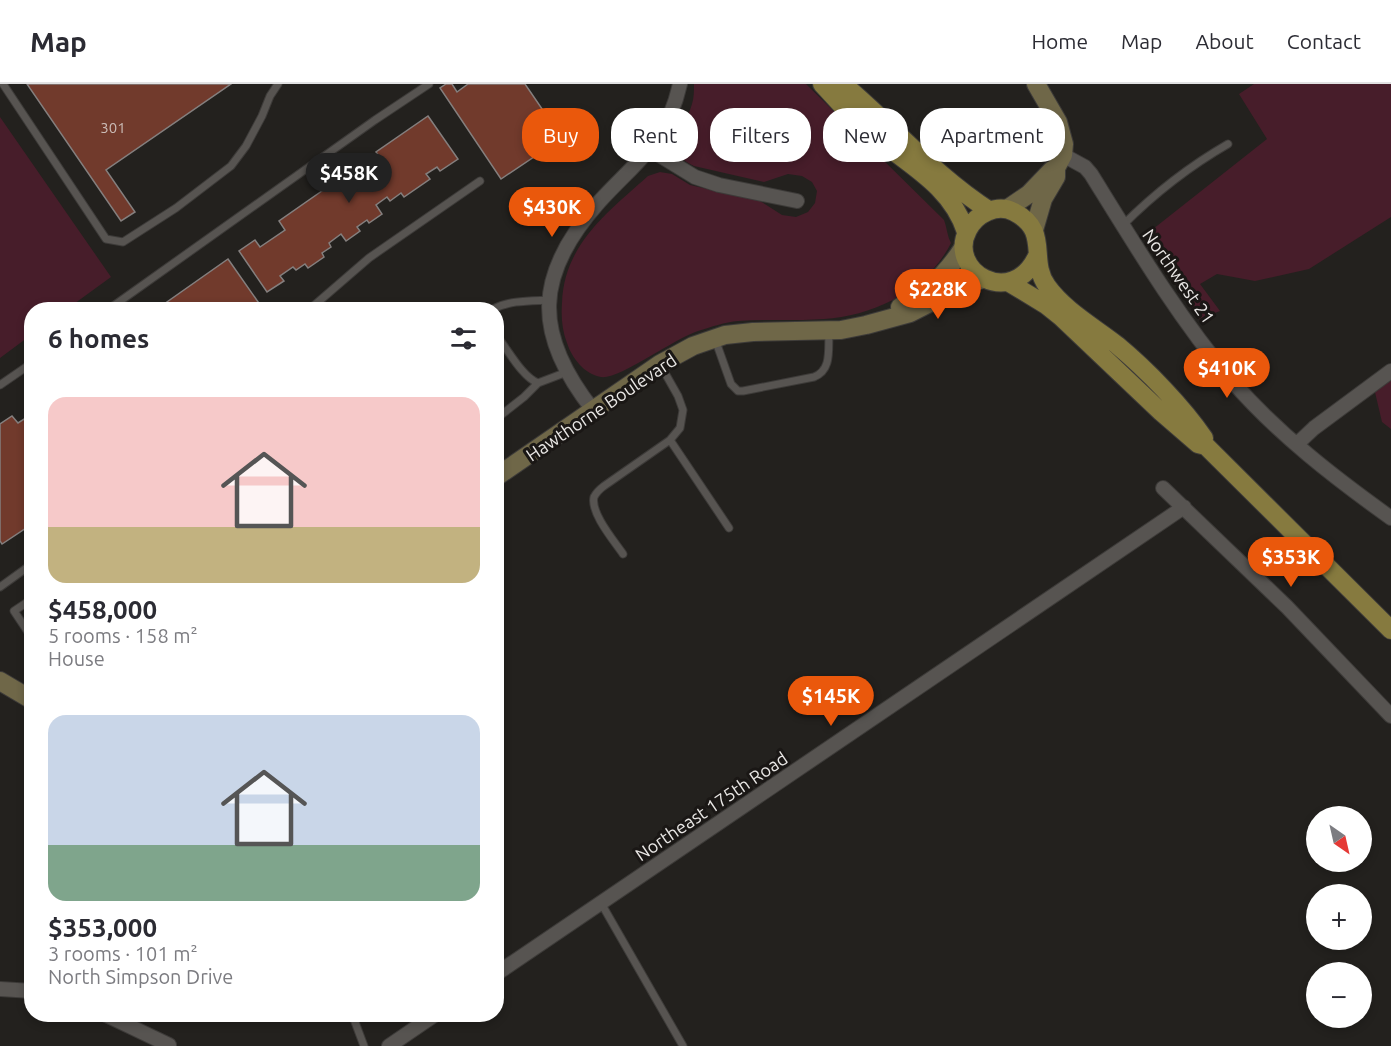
<!DOCTYPE html>
<meta charset="utf-8">
<style>
body{margin:0;font-family:Ubuntu,sans-serif;background:#f2f2f3;color:#2b2b33;height:100vh;display:flex;flex-direction:column;font-size:22px;white-space:nowrap}
*{box-sizing:border-box;margin:0}
p{font-size:20px;color:#7c7c81}
.icon{flex:none;width:33px;height:33px;fill:none;stroke:currentColor;stroke-width:2;stroke-linecap:round;stroke-linejoin:round}
.map{position:relative;flex:1;overflow:hidden}
.side{position:absolute;left:24px;top:218px;width:480px;height:720px;display:flex;flex-direction:column;background:#fff;border-radius:24px;box-shadow:0 3px 9px #0003}
.side>*{flex:none}
.banner{position:absolute;left:522px;top:24px;width:570px;height:54px;display:flex;gap:12px}
.needle{width:39px;rotate:146deg}
.fabs{position:absolute;left:1306px;top:722px;display:grid;gap:12px}
.fabs a{display:grid;place-items:center;width:66px;height:66px;border-radius:50%;background:#fff;box-shadow:0 3px 9px #0003;font-size:30px}
.price{position:absolute;translate:-50% -51px;padding:0 14px;border-radius:21px;background:#ea580c;color:#fff;font-size:20px;line-height:39px;filter:drop-shadow(0 2px 3px #0008)}
.price::after{content:'';position:absolute;left:50%;top:36px;width:18px;height:14px;margin-left:-9px;background:inherit;clip-path:polygon(0 0,100% 0,50% 100%)}
.price.selected{background:#222;color:#fff}
ul{padding:0;list-style:none}
li{display:grid;align-content:center;gap:12px;height:318px;padding:0 24px}
li span{display:grid;place-items:center;height:186px;border-radius:18px;color:#555}
li>.icon{margin-inline-start:auto}
span .icon{width:108px;height:108px;fill:#fffc;stroke-width:1}
li b{font-size:26px}
h2{display:flex;justify-content:space-between;align-items:center;height:72px;padding:0 24px;font-size:26px}
.pill{padding:0 21px;border-radius:24px;background:#fff;box-shadow:0 3px 9px #0003;font-size:21px;line-height:54px}
.pill.selected{background:#ea580c;color:#fff}
header{display:flex;align-items:center;gap:36px;box-sizing:border-box;height:84px;padding:0 30px;background:#fff;border-bottom:2px solid #e1e1e2}
header strong{font-size:28px}
nav{display:flex;gap:33px;margin-inline-start:auto;font-size:21px}
.map>svg:first-child{display:block}
.green{fill:#471d2a}
.building{fill:#713a2c;stroke:#847f7e;stroke-width:1.5}
.lines{fill:none;stroke-linecap:round;stroke-linejoin:round}
.lane-casing{stroke:#3d3b39;stroke-width:9}
.street-casing{stroke:#3d3b39;stroke-width:16}
.secondary-casing{stroke:#3d3b39;stroke-width:20}
.primary-casing{stroke:#3d3b39;stroke-width:20}
.lane{stroke:#575451;stroke-width:7}
.street{stroke:#575451;stroke-width:14}
.secondary{stroke:#6f6748;stroke-width:18}
.primary{stroke:#867a3f;stroke-width:18}
.labels{text-anchor:middle;dominant-baseline:central;stroke-width:6;stroke-linejoin:round;paint-order:stroke}
.number-label{font-size:15px;fill:#cbbcb7}
.street-label{font-size:18px;fill:#e9e7e5;stroke:#1a1715}
</style>
<header>
<strong>Map</strong>
<nav><a>Home</a><a>Map</a><a>About</a><a>Contact</a></nav>
</header>
<div class="map">
<svg width="1391" height="962" viewBox="0 0 1391 962">
<rect width="100%" height="100%" fill="#23211e"/>
<path class="green" d="M694 0H806L944 136C947 144 947 151 951 159 928 205 875 232 824 235 796 237 767 235 738 237 725 238 711 243 698 247 675 254 619 296 601 293 584 290 572 274 567 259 562 246 561 233 562 219 564 160 608 128 648 92L660 88 672 90 690 101 760 117 782 131 796 133 808 128 815 119 817 107 812 98 802 92 788 90 764 98 694 82C660 67 686 43 692 20 694 14 694 6 694 0Z
M1254 0H1391V133L1309 185 1255 197 1217 190 1200 200 1220 227 1199 235 1156 171 1148 149 1267 55 1239 10Z
M0 33 111 193 67 225H32L31 251 0 274Z
M1391 293V345L1382 338 1374 304Z"/>
<path class="building" d="M27 0H231L106 86 135 128 121 137Z
M446 0H452L457 8 468 0H525L562 54 501 95 440 4Z
M428 32 458 75 440 87 437 83 426 90 430 95 404 113 401 109 390 117 387 113 376 121 382 130 369 139 367 136 357 143 360 147 346 157 341 150 329 159 331 163 322 169 324 173 308 184 305 180 296 186 293 183 280 192 284 197 267 208 239 167 255 156 260 163 285 146 279 137 352 86 358 95 383 78 376 68Z
M228 175 263 225H157Z
M32 330V440L2 460 0 457V340L12 332 18 339Z"/>
<g class="lines">
<defs>
<path id="lane" d="M3 0 106 155 123 158 176 124 231 82 246 62 262 32 270 12 278 0
M1123 141C1156 108 1188 83 1228 60
M109 225 375 36 429 0
M310 225 369 174 480 97
M493 225C510 216 531 217 550 216
M496 251C507 264 522 293 538 299L567 288
M715 255 731 300 738 307H743L814 293C832 286 828 266 829 249
M0 301 32 279
M496 335 524 313 538 299
M670 356 729 444
M623 470C615 458 590 429 594 413 596 409 600 405 604 402L670 356 680 344 683 326 678 312 661 282
M0 503 32 480
M32 515 14 527 32 554
M601 819 683 962
M352 930 364 962"/>
<path id="street" d="M651 66 695 93 719 101 797 117
M1063 71 1085 83 1091 90C1135 161 1178 233 1232 297 1278 350 1335 394 1391 434
M593 326C533 250 534 191 599 118 638 75 666 61 680 0
M1297 360 1314 344 1391 287
M1163 404 1287 523 1391 632
M496 890 1184 423
M0 905 32 907
M104 930 169 961
M389 962 436 930"/>
<path id="secondary" d="M1007 125 1029 110 1052 86
M1034 146 1043 115 1056 93V84L1063 71 1064 60 1058 38 1036 0
M900 223C927 209 947 189 963 164
M496 393 660 280 693 262 725 251 753 248 841 246 866 241 910 229 969 199 983 195
M0 597 32 616"/>
<path id="primary" d="M822 0C838 17 853 35 871 50 907 80 951 101 966 148
M843 0C892 41 935 92 990 127
M1037 172C1012 226 946 187 968 146 976 130 997 119 1014 128 1051 147 1028 175 1047 202 1064 226 1094 243 1117 261 1147 286 1182 322 1204 354
M1008 198 1046 221 1061 233 1161 328 1198 360 1206 362 1391 546"/>
</defs>
<use href="#lane" class="lane-casing"/>
<use href="#street" class="street-casing"/>
<use href="#secondary" class="secondary-casing"/>
<use href="#primary" class="primary-casing"/>
<use href="#lane" class="lane"/>
<use href="#street" class="street"/>
<use href="#secondary" class="secondary"/>
<use href="#primary" class="primary"/>
</g>
<g class="labels">
<g class="number-label">
<text x="113" y="43">301</text>
</g>
<g class="street-label">
<text transform="translate(1179 192) rotate(55)">Northwest 21</text>
<text transform="translate(601 323) rotate(-34)">Hawthorne Boulevard</text>
<text transform="translate(711 722) rotate(-34)">Northeast 175th Road</text>
</g>
</g>
</svg>
<div class="fabs">
<a><svg class="needle" viewBox="-14 -14 28 28"><path d="M0-13l5 13h-10z" fill="#e53935"/><path d="M0 13l5-13h-10z" fill="#7c7c81"/></svg></a>
<a>+</a>
<a>−</a>
</div>
<b class="price selected" style="left:349px;top:120px">$458K</b>
<b class="price" style="left:552px;top:154px">$430K</b>
<b class="price" style="left:938px;top:236px">$228K</b>
<b class="price" style="left:1227px;top:315px">$410K</b>
<b class="price" style="left:1291px;top:504px">$353K</b>
<b class="price" style="left:831px;top:643px">$145K</b>
<div class="banner">
<a class="pill selected">Buy</a>
<a class="pill">Rent</a>
<a class="pill">Filters</a>
<a class="pill">New</a>
<a class="pill">Apartment</a>
</div>
<section class="side">
<h2>6 homes<svg class="icon" aria-label="filters" viewBox="0 0 24 24"><path d="M4 7h16M4 17h16"/><circle cx="9" cy="7" r="2"/><circle cx="15" cy="17" r="2"/></svg></h2>
<ul>
<li><span style="background:linear-gradient(#f6c9c9 70%,#c2b280 0)"><svg class="icon" aria-label="home" viewBox="0 0 24 24"><path d="M3 11l9-7 9 7M6 9v11h12V9"/></svg></span><div><b>$458,000</b><p>5 rooms · 158 m²</p><p>House</p></div></li>
<li><span style="background:linear-gradient(#c9d6e8 70%,#7fa58c 0)"><svg class="icon" aria-label="home" viewBox="0 0 24 24"><path d="M3 11l9-7 9 7M6 9v11h12V9"/></svg></span><div><b>$353,000</b><p>3 rooms · 101 m²</p><p>North Simpson Drive</p></div></li>
</ul>
</section>
</div>
